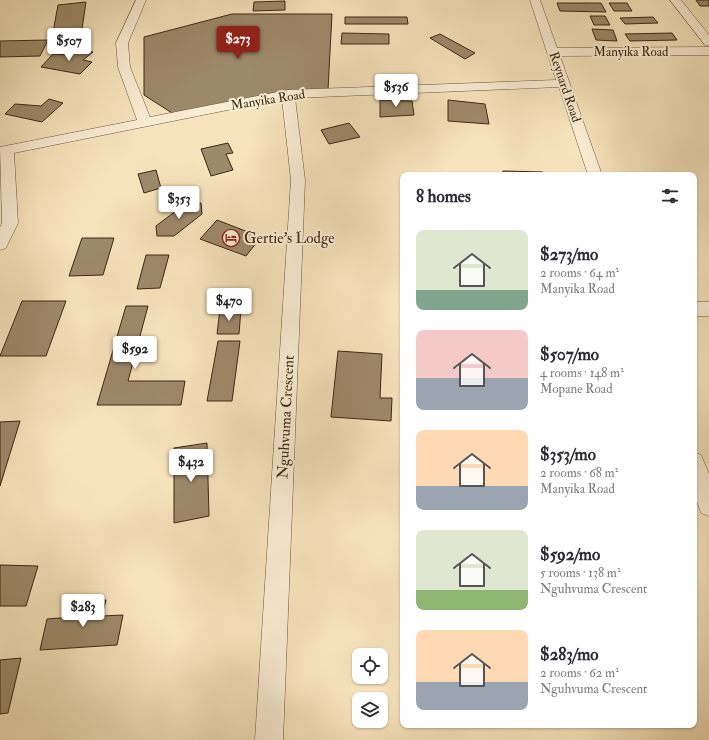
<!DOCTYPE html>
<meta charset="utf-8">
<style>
body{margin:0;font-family:"IM FELL Double Pica",serif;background:#f7f7f7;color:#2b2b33;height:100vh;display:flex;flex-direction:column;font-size:15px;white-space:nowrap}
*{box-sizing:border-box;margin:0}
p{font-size:13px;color:#7c7c81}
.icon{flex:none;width:22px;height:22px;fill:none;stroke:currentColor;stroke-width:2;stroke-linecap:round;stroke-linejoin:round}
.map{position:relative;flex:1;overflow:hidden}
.panel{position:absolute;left:400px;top:172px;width:297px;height:556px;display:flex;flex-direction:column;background:#fff;border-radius:8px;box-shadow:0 1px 3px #0004}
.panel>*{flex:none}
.fabs{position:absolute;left:352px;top:648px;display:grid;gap:8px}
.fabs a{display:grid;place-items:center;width:36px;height:36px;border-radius:8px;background:#fff;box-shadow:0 1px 3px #0004;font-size:20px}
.price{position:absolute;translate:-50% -34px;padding:0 9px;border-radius:4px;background:#fff;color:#222;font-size:13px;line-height:26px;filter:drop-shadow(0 1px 2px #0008)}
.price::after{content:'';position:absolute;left:50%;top:24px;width:12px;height:9px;margin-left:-6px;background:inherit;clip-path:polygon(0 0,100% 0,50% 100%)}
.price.current{background:#8f2418;color:#fff}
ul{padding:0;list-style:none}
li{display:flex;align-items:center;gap:12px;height:100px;padding:0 16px}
li span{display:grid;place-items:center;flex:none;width:112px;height:80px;border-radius:8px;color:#555}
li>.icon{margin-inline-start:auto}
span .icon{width:48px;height:48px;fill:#fffc;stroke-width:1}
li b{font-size:17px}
h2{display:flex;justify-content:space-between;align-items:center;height:48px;padding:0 16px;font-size:17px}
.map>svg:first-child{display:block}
.building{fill:#9d8a6b;stroke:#3b2813}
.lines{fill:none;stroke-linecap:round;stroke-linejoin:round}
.minor-casing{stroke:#6a573e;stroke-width:1}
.minor{fill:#faedd4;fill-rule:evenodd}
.labels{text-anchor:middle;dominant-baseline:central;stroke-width:4;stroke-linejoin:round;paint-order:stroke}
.far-street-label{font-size:13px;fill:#3b2813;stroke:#faedd4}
.poi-label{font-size:15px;fill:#3b2813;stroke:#faedd4;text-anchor:start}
.street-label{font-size:15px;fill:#3b2813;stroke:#faedd4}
</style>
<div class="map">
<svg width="709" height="740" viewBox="0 0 709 740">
<rect width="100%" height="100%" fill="#f7e4bd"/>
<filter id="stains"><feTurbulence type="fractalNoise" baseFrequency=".005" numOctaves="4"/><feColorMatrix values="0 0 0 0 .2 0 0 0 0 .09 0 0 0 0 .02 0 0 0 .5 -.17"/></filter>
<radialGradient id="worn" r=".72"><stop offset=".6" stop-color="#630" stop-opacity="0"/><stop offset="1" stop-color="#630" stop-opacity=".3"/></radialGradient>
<path class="building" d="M696 0H709V6H700Z
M285 1V10L253 11 254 2Z
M86 2 82 29 53 32 58 5Z
M557 3H601L606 12 560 11Z
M609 3H627L632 11H614Z
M232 14H332L328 90 172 113 144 95V37Z
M590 16H605L610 25H594Z
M345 17H407L408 24H345Z
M653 17 658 23 625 24 620 18Z
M592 29 613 30 617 41 596 40Z
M342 33 389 34V44H341Z
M672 33 677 40 630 41 625 34Z
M440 34 475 53 465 59 430 38Z
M48 40 40 56 0 57V41Z
M73 50 93 52 83 60 92 62 80 74 41 67 53 54 68 55Z
M49 99 63 103 42 122 5 114 15 104 41 106Z
M380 100 412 101 414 115 380 117Z
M448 100 485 104 489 124 448 121Z
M349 123 360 137 329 144 321 130Z
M228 143 233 153 226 154 233 170 211 176 201 149Z
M156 170 161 188 144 193 138 174Z
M503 171 543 172 544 175H503Z
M201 203 202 214 174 236H157L156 226 185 204Z
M217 220 261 237 246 256 200 239Z
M82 238H114L103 275 69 276Z
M146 255H169L160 288 137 289Z
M22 301H66L46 356H0Z
M126 306H148L128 381H185L181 405H97Z
M220 309H241L239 334H217Z
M218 341H240L232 401H207Z
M338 351 382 354 380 398H392L391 421 331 417Z
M20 421 0 486V422Z
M207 443 209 516 174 523V448Z
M0 565 38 566 26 606H0Z
M106 600 102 616 123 615 117 645 40 650 47 619 72 617 75 602Z
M21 658 8 713 0 714V660Z"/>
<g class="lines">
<defs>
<path id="minor" d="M136 0H146L128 43 130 67 150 117 288 90 556 80 530 0H540L557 48 709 47V55L560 56 602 175H588L559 87 295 98 305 180 283 740H255L291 180 282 99 14 153 18 223 6 248 0 250V227L2 223 0 147 137 120 118 67 116 43Z
M670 0H681L709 35V46L705 45Z
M694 302H709V316H694Z
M694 452 701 455 709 474V516L701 513 694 493Z"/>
</defs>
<use href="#minor" class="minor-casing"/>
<use href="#minor" class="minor"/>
</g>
<defs>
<symbol id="hotel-ring" viewBox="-11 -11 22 22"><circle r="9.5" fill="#faedd4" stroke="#8f2418" stroke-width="1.5"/><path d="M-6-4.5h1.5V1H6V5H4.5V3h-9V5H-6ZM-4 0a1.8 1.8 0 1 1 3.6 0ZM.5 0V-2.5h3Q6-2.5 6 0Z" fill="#8f2418"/></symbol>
</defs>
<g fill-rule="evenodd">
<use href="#hotel-ring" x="221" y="228" width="20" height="20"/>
</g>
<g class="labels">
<g class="far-street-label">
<text x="631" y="52">Manyika Road</text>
<text transform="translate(565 87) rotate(71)">Reynard Road</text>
<text transform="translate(268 100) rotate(-9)">Manyika Road</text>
</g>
<g class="poi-label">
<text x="244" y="238">Gertie's Lodge</text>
</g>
<g class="street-label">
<text transform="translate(286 417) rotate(-87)">Nguhvuma Crescent</text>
</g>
</g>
<rect width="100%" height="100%" filter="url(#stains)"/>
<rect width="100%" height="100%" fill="url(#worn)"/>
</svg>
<div class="fabs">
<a><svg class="icon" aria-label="locate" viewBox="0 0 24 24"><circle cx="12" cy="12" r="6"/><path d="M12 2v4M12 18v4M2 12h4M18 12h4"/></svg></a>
<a><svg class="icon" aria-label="layers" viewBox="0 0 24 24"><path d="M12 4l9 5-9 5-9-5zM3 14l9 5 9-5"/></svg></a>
</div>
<b class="price current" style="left:238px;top:60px">$273</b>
<b class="price" style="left:69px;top:62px">$507</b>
<b class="price" style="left:396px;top:108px">$536</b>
<b class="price" style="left:179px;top:220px">$353</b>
<b class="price" style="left:229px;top:322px">$470</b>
<b class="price" style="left:135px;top:370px">$592</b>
<b class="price" style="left:191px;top:483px">$432</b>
<b class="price" style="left:83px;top:628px">$283</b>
<section class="panel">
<h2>8 homes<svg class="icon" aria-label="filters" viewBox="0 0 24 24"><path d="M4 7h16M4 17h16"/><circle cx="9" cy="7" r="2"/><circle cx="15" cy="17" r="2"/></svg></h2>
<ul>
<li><span style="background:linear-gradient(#dfe7d0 75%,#7fa58c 0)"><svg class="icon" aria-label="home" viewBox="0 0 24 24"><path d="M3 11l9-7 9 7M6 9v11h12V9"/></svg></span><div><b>$273/mo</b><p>2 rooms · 64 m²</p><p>Manyika Road</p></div></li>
<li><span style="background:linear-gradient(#f6c9c9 60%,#9aa5b1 0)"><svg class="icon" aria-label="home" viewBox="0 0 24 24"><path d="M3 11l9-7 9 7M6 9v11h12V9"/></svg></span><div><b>$507/mo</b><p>4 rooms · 148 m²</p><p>Mopane Road</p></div></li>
<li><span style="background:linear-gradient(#ffd9b3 70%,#9aa5b1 0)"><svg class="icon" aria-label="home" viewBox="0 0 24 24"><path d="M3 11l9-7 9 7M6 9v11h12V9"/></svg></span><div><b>$353/mo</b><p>2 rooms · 68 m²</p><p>Manyika Road</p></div></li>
<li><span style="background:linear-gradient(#dfe7d0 75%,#8fb573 0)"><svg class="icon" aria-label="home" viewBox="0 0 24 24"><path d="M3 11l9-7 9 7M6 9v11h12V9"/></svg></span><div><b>$592/mo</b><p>5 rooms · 138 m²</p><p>Nguhvuma Crescent</p></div></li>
<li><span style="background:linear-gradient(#ffd9b3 65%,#9aa5b1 0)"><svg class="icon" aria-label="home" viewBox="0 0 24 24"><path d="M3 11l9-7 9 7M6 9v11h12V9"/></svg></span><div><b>$283/mo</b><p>2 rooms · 62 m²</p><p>Nguhvuma Crescent</p></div></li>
</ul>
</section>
</div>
